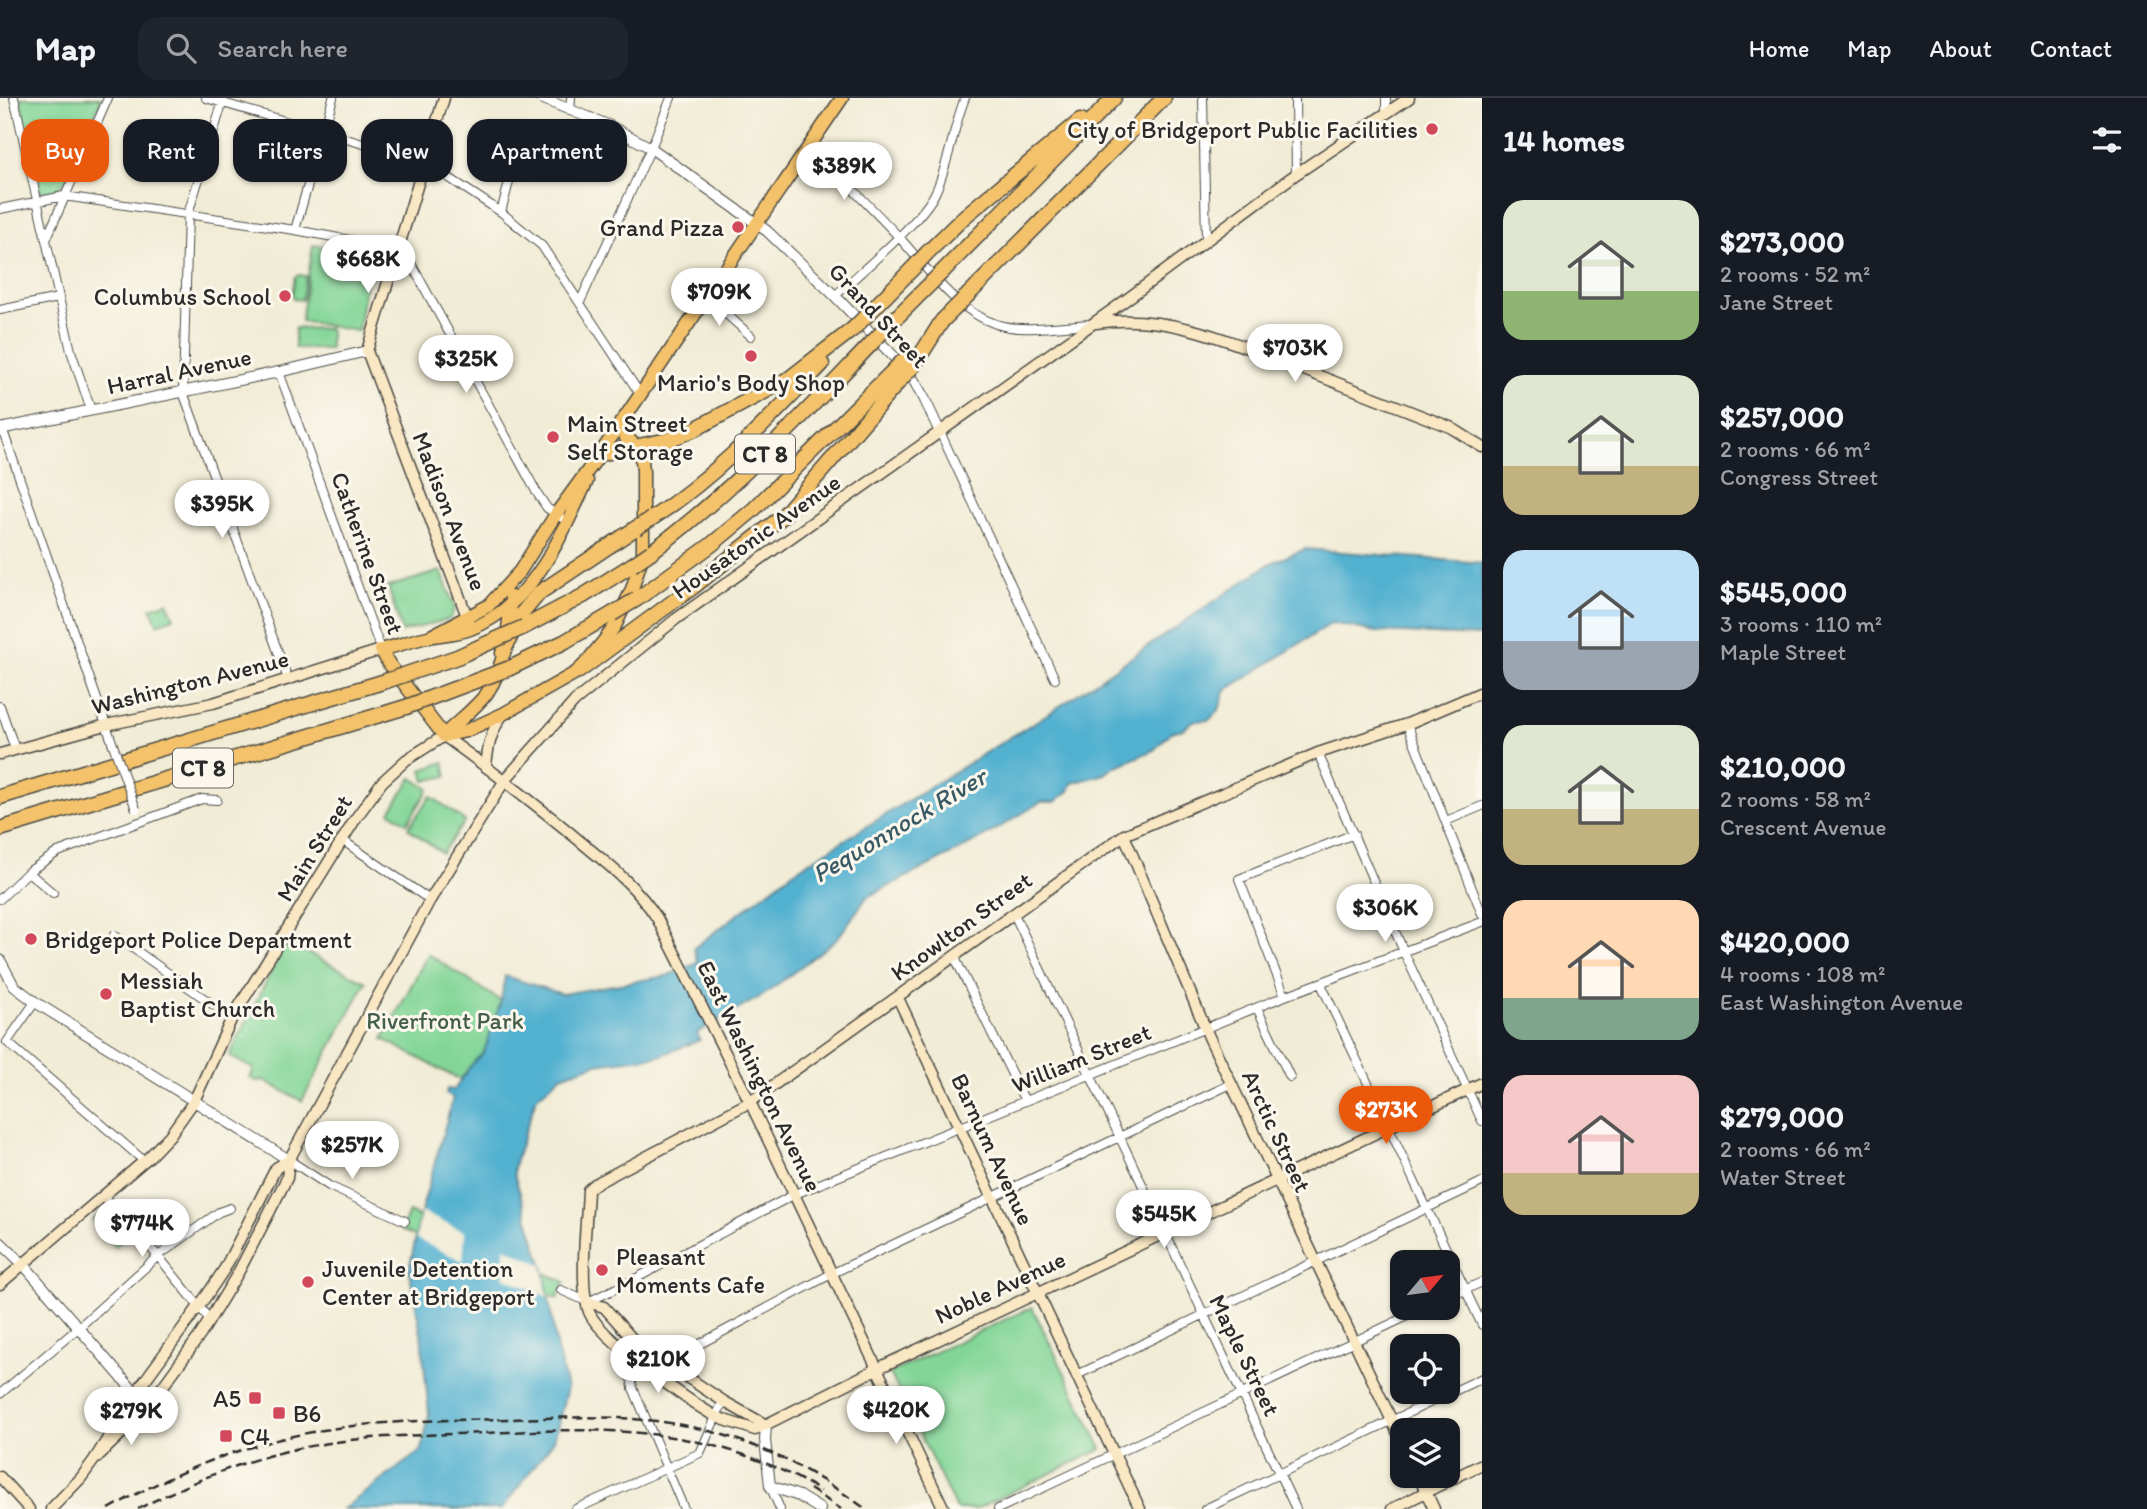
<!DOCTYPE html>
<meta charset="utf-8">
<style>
body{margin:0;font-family:Itim,sans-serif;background:#20242c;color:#f1f3f6;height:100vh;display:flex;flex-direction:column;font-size:26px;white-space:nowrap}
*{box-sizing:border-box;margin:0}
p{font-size:23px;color:#9ea1a6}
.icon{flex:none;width:38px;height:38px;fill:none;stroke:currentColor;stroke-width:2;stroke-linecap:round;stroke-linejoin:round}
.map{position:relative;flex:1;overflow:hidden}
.sheet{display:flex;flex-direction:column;background:#171b24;width:665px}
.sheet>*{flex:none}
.hud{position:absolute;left:21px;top:21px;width:665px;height:63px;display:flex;gap:14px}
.needle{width:46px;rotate:61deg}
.fabs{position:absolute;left:1390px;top:1152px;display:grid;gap:14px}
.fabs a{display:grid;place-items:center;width:70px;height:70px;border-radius:14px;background:#171b24;box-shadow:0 2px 5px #0004;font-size:35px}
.price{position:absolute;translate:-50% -60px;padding:0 16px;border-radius:24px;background:#fff;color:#222;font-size:23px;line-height:46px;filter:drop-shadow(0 2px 4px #0008)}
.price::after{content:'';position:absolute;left:50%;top:42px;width:21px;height:16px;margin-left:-10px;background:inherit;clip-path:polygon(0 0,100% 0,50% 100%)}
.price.current{background:#ea580c;color:#fff}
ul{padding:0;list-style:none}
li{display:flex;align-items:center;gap:21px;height:175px;padding:0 21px}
li span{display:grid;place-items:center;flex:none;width:196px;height:140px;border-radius:21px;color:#555}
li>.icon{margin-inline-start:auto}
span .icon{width:84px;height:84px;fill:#fffc;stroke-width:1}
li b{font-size:30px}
h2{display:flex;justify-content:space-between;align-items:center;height:84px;padding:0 21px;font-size:30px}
.pill{padding:0 24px;border-radius:21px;background:#171b24;box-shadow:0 2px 5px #0004;font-size:24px;line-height:63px}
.pill.current{background:#ea580c;color:#fff}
header{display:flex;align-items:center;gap:42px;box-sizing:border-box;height:98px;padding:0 35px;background:#171b24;border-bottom:2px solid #363941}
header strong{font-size:33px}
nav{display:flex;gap:38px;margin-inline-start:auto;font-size:24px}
.search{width:490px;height:63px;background:#20242c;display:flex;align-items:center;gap:18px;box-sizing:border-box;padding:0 24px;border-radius:21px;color:#9ea1a6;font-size:26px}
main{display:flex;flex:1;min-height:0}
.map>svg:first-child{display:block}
.green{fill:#82d597;stroke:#568061;stroke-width:2}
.water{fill:#52b1d0;stroke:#3e6e7e;stroke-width:2}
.pier{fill:#f1ecd5}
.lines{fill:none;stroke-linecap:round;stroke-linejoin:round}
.minor-casing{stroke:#494844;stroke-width:10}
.tertiary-casing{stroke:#494844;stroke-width:12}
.secondary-casing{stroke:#494844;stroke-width:13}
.primary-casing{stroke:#494844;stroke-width:15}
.motorway-casing{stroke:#494844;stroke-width:17}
.minor{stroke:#fff;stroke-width:8}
.tertiary{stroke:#fff;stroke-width:10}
.secondary{stroke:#fae7c3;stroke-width:10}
.primary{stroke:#f3c26a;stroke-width:12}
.motorway{stroke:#f3c26a;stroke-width:14}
.rail{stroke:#2b2b2b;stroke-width:2.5;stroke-dasharray:10 5;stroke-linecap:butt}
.minor-bridge-casing{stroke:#494844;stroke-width:10;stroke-linecap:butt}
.motorway-bridge-casing{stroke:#494844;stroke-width:17;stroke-linecap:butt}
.minor-bridge{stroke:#fff;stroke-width:8}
.motorway-bridge{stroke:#f3c26a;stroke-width:14}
.poi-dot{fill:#d1495b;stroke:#fbf7ec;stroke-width:2.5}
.labels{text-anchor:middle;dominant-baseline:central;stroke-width:6;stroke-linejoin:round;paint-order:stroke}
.shield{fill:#fbf7ec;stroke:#696865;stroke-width:2}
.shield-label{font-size:23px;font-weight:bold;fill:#2b2b2b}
.poi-label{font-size:24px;fill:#2b2b2b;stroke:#fbf7ec;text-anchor:start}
.street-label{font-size:24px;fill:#2b2b2b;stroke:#fbf7ec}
.park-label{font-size:24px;fill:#455e4b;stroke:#fbf7ec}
.water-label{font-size:26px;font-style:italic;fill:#395a65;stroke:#fbf7ec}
</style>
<header>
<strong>Map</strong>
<div class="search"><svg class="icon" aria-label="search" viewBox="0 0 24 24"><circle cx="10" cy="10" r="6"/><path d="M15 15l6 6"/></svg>Search here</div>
<nav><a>Home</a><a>Map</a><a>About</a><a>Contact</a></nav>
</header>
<main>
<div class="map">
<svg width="1482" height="1411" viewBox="0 0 1482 1411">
<rect width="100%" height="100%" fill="#fbf7ec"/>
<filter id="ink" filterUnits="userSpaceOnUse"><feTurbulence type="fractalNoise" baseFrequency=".0143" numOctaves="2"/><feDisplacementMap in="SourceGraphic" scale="14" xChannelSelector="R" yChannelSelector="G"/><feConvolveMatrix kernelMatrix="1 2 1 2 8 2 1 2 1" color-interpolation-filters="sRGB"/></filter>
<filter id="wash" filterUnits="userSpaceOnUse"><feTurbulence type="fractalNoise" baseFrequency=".00686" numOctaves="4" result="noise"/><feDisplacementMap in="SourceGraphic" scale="28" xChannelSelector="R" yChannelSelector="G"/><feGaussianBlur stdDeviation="1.57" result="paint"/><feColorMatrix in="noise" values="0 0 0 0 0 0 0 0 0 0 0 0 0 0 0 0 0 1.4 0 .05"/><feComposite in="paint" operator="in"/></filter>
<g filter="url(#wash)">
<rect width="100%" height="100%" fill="#f1ecd5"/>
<path class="green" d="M20 0H102L67 81 56 92 42 95 40 93Z
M313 147 370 156 358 233 301 223Z
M299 177 306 178 302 202 294 201 292 197 295 179Z
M295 230 330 231V251L295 250Z
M441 473 455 510 450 521 402 534 388 489Z
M167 504 174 520 157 526 151 510Z
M444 664 447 678 425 683 422 672Z
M412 680 429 691 407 725 390 714Z
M431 698 465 723 442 755 408 730Z
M286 844 366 884 302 1003 261 981 259 984 250 980 254 971 229 958Z
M428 856 501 903 484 954 460 982 383 941Z
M106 1111 128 1137 115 1149 92 1122Z
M409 1114 463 1139V1160L401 1132Z
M504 1157 565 1184 557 1201 505 1178Z
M1032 1209 1102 1351 976 1411H956L890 1275Z"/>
<path class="water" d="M1305 451 1482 465V538L1376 534 1332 525 1225 593 1219 612 1209 622 1193 623 1183 631 1171 634 1154 652 1114 669 1105 676 1072 685 1069 693 1055 704H1041L979 742 867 799 837 841 765 896 697 935 700 942 659 958 596 966 561 978 536 1000 514 1068V1076L544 1172 557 1252 567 1290 554 1342 502 1411H343L422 1352 429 1317 421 1235 409 1172 421 1114 453 1000 446 996 447 991 454 992 472 966 484 954 501 903 505 878 562 896 666 878 698 865 694 850 793 774 1051 614 1271 465Z"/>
<path class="pier" d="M421 1114 465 1134 463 1163 416 1141Z
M504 1149 542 1167 548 1199 504 1179Z"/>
</g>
<g filter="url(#ink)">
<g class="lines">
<defs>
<path id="minor" d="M14 0 71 253 91 312
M206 0 425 64 501 114 542 148 640 296
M224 0 188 116 183 294 288 581
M1203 0 1206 142
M1295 0 1296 76
M1386 0V15
M570 13 571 0
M811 49C839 78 869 107 897 137 926 168 954 212 996 226 1021 235 1065 227 1092 226
M0 111 64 98 295 132 399 151 407 158 537 395 547 410 568 424
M501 114 512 73
M295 132 333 0
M46 142 108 0
M835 198C860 174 924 122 936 93 949 65 953 30 965 0
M707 199 751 238
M580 204 651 50 671 0
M0 212 58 200
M279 274 381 552
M2 330 112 644
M940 334 1055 581
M0 608 15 651
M1407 626 1482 816
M1318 655 1404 854 1482 1023
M1446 723 1482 708
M342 742 430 802
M28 774 53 795
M0 801 28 774 58 754 202 701 217 702
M1014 816 1296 1411
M114 837 232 920
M954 858 1025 1003
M1321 886 1482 1227
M1285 898 1239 781 1354 736
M35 904 7 944 144 1063
M1257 910 1290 979
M289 1062 329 1088 405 1123
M103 1098 158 1158 210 1222
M561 1192 588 1204 631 1183 795 1096 1285 898 1482 824
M1447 1200 1482 1184
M637 1246 627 1256 633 1290 684 1411
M657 1277 666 1264 833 1175 1231 986
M1077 1277 1482 1084
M0 1296 77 1231 158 1158 219 1114 230 1110
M770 1388 780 1411
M576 1411 700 1355 723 1303
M998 1411 1427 1209
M1205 1411 1482 1280"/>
<path id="tertiary" d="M541 0 610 28 651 50 767 133 835 198 899 264 913 281 924 300 940 334
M0 331 279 274 367 253
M0 862 14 888 35 904 289 1062
M0 1144 24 1167 130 1289 145 1313
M766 1327 765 1342 770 1388 799 1398 820 1411"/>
<path id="secondary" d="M444 0 367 253 468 521
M1096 225C1170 214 1237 246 1304 272 1352 291 1401 310 1450 329L1482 349
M1482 594 1407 626 1318 655 1124 737 750 1004 595 1086 588 1092C587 1122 578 1191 590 1216 602 1241 688 1303 715 1318 727 1324 742 1327 755 1332L885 1267 1482 985
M0 656 106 627 213 605 381 552
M486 668C488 648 491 633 503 616
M1124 737 1209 939 1402 1344
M898 900 1140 1411
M0 1186 150 1058 170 1037 194 1003 232 920 356 720 382 684 406 662 444 638C491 672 537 707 581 744 610 768 637 789 657 820L750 1004 944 1411
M588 1204 604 1209 637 1246 723 1303 766 1327
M94 1362 145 1313 201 1236 238 1175 287 1080 289 1062 430 802 505 682 575 603 676 521 1119 207 1296 76 1409 0
M1418 1377 1434 1411
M0 1379 29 1411
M51 1411 81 1380 94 1362 143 1285 207 1197 225 1170 276 1070 289 1062
M1392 1411 1482 1366"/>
<path id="primary" d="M429 539 488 508 520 473 556 416 600 356 842 0
M444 637C458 623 475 611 487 595 505 569 509 530 511 499
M444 638 389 566 381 552C397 548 412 542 428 539 443 536 456 536 470 531 533 507 560 440 587 383
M444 638 466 633 503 616 579 573 603 544 615 528 632 491 643 456V373L642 362 634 349"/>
<path id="motorway" d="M927 155 965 118 1080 23
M944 172 1114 0
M969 196 1164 0
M867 217 914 169
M883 233 930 186
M915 266 942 223
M622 324 627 340 634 349
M600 356 668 342 695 331 790 280 853 231
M651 421C717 378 768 322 822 266
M651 454C732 394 800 320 870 247
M637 501 711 447 753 412 894 272
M524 529 583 498 632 467
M503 555 519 519 539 495 636 430
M510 570 564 544 612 516
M579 573 693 489 783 418 902 280
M0 699 386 583
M0 731 406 609"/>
</defs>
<use href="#minor" class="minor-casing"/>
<use href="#tertiary" class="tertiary-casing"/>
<use href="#secondary" class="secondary-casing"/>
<use href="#primary" class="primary-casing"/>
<use href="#motorway" class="motorway-casing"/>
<use href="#minor" class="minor"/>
<use href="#tertiary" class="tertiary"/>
<use href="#secondary" class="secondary"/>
<use href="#primary" class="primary"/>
<use href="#motorway" class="motorway"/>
<path class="rail" d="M810 1391 841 1411
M109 1411C179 1371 257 1341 337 1330 395 1322 453 1322 511 1321 575 1319 638 1316 701 1331 761 1345 816 1375 866 1411
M138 1411C194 1382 255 1357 317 1347 373 1337 430 1337 487 1335 611 1329 709 1327 821 1393"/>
<defs>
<path id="minor-bridge" d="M112 644 136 711"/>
<path id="motorway-bridge" d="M914 169 927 155
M930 186 944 172
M942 223 969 196
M853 231 867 217
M870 247 883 233
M894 272 908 258
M902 280 915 266
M636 430 651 421
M632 467 651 454
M612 516 637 501
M386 583 457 559 524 529
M406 609 510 570"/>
</defs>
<use href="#minor-bridge" class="minor-bridge-casing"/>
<use href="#motorway-bridge" class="motorway-bridge-casing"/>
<use href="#minor-bridge" class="minor-bridge"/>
<use href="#motorway-bridge" class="motorway-bridge"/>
</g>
</g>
<g class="poi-dot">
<circle cx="1432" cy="31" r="7"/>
<circle cx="738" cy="129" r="7"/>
<circle cx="285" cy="198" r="7"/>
<circle cx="751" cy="258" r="7"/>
<circle cx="553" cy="339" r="7"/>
<circle cx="31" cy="841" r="7"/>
<circle cx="106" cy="896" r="7"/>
<circle cx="602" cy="1172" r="7"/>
<circle cx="308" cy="1184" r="7"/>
<rect x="248" y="1293" width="14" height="14" rx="3.5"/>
<rect x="272" y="1308" width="14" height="14" rx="3.5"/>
<rect x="219" y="1331" width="14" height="14" rx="3.5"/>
</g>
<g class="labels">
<g class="shield">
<rect x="735" y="336.5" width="60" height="39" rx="5"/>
<rect x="173" y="650.5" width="60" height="39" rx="5"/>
</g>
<g class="shield-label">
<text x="765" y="356">CT 8</text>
<text x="203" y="670">CT 8</text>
</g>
<g class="poi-label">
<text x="1418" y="31" text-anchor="end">City of Bridgeport Public Facilities</text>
<text x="724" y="129" text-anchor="end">Grand Pizza</text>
<text x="271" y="198" text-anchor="end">Columbus School</text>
<text x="751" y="284" text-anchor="middle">Mario's Body Shop</text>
<text x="567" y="325">Main Street<tspan x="567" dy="28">Self Storage</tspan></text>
<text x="45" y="841">Bridgeport Police Department</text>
<text x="120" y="882">Messiah<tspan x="120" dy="28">Baptist Church</tspan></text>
<text x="616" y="1158">Pleasant<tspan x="616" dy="28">Moments Cafe</tspan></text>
<text x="322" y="1170">Juvenile Detention<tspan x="322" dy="28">Center at Bridgeport</tspan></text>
<text x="241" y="1300" text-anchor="end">A5</text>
<text x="293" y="1315">B6</text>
<text x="240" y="1338">C4</text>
</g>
<g class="street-label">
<text transform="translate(879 217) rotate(47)">Grand Street</text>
<text transform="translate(179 273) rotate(-12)">Harral Avenue</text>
<text transform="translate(450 413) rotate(69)">Madison Avenue</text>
<text transform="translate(756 438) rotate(-35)">Housatonic Avenue</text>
<text transform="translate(368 455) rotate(70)">Catherine Street</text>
<text transform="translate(190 584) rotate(-14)">Washington Avenue</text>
<text transform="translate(314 750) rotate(-58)">Main Street</text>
<text transform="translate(961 828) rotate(-36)">Knowlton Street</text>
<text transform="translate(1081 960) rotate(-22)">William Street</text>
<text transform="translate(760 978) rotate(64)">East Washington Avenue</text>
<text transform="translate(1277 1033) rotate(65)">Arctic Street</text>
<text transform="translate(993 1051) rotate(65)">Barnum Avenue</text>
<text transform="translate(1000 1189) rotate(-25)">Noble Avenue</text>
<text transform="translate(1245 1257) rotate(64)">Maple Street</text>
</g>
<g class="park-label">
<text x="445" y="922">Riverfront Park</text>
</g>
<g class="water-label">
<text transform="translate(899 727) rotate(-31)">Pequonnock River</text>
</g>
</g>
</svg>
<div class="fabs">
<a><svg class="needle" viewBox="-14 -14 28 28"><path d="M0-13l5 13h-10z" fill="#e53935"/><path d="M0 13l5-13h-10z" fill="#9ea1a6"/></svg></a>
<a><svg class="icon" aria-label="locate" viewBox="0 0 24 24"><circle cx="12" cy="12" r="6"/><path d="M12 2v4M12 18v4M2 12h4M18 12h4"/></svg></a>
<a><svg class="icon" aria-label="layers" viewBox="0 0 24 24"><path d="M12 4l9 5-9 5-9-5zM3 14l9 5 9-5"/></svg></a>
</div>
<b class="price" style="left:844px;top:104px">$389K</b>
<b class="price" style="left:368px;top:197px">$668K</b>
<b class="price" style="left:719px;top:230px">$709K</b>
<b class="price" style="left:1295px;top:286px">$703K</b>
<b class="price" style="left:466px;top:297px">$325K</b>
<b class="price" style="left:222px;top:442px">$395K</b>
<b class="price" style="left:1385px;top:846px">$306K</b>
<b class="price current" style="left:1386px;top:1048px">$273K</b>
<b class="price" style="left:352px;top:1083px">$257K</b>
<b class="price" style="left:1164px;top:1152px">$545K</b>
<b class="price" style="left:142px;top:1161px">$774K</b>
<b class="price" style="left:658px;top:1297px">$210K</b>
<b class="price" style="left:896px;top:1348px">$420K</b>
<b class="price" style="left:131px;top:1349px">$279K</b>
<div class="hud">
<a class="pill current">Buy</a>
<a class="pill">Rent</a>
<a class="pill">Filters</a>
<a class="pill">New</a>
<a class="pill">Apartment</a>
</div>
</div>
<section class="sheet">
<h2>14 homes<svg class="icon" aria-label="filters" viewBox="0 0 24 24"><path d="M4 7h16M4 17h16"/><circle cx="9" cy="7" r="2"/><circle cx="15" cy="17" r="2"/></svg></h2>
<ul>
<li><span style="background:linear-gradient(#dfe7d0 65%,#8fb573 0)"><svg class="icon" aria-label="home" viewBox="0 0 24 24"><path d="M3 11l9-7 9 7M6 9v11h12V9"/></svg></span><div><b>$273,000</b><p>2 rooms · 52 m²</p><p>Jane Street</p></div></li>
<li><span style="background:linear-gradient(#dfe7d0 65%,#c2b280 0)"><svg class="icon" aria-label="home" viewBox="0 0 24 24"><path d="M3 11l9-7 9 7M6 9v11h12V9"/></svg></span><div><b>$257,000</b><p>2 rooms · 66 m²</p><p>Congress Street</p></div></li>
<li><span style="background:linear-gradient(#bfe0f5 65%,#9aa5b1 0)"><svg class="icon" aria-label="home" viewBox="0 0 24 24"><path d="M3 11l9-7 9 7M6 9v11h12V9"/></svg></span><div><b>$545,000</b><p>3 rooms · 110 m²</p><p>Maple Street</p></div></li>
<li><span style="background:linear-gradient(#dfe7d0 60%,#c2b280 0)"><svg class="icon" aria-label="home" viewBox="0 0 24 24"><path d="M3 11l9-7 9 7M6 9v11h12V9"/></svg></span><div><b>$210,000</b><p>2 rooms · 58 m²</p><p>Crescent Avenue</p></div></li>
<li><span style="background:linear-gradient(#ffd9b3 70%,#7fa58c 0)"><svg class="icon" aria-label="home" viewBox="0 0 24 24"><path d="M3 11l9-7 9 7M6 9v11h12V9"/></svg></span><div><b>$420,000</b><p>4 rooms · 108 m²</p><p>East Washington Avenue</p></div></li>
<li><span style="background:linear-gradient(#f6c9c9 70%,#c2b280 0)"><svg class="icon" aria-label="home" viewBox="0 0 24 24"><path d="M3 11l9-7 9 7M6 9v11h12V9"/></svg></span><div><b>$279,000</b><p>2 rooms · 66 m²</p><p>Water Street</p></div></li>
</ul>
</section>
</main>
